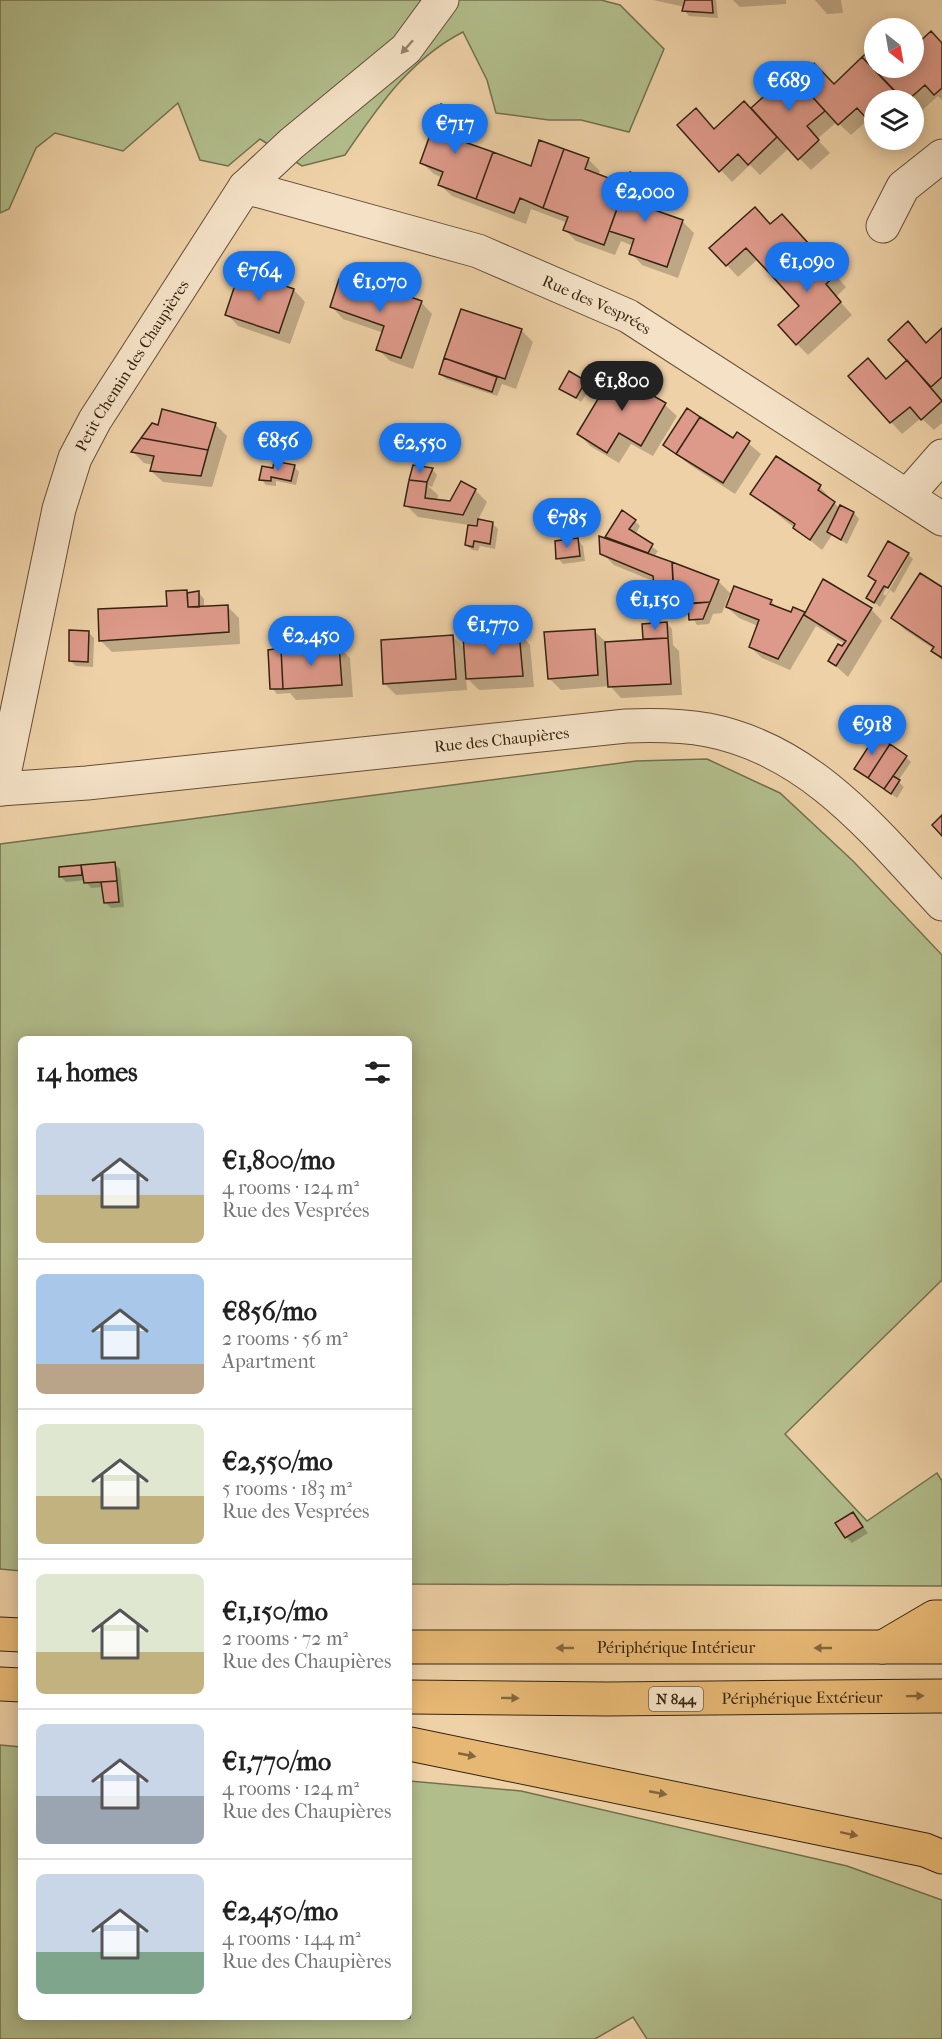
<!DOCTYPE html>
<meta charset="utf-8">
<style>
body{margin:0;font-family:"IM FELL French Canon",serif;background:#f6f6f6;color:#222;height:100vh;display:flex;flex-direction:column;font-size:22px;white-space:nowrap}
*{box-sizing:border-box;margin:0}
p{font-size:20px;color:#767676}
.icon{flex:none;width:33px;height:33px;fill:none;stroke:currentColor;stroke-width:2;stroke-linecap:round;stroke-linejoin:round}
.map{position:relative;flex:1;overflow:hidden}
.sheet{position:absolute;left:18px;top:1036px;width:394px;height:984px;display:flex;flex-direction:column;background:#fff;border-radius:9px;box-shadow:0 3px 15px #0003}
.sheet>*{flex:none}
.needle{width:39px;rotate:149deg}
.fabs{position:absolute;left:864px;top:18px;display:grid;gap:12px}
.fabs a{display:grid;place-items:center;width:60px;height:60px;border-radius:50%;background:#fff;box-shadow:0 3px 15px #0003;font-size:30px}
.price{position:absolute;translate:-50% -51px;padding:0 14px;border-radius:21px;background:#1a73e8;color:#fff;font-size:20px;line-height:39px;filter:drop-shadow(0 2px 3px #0008)}
.price::after{content:'';position:absolute;left:50%;top:36px;width:18px;height:14px;margin-left:-9px;background:inherit;clip-path:polygon(0 0,100% 0,50% 100%)}
.price.current{background:#222;color:#fff}
ul{padding:0;list-style:none}
li{display:flex;align-items:center;gap:18px;height:150px;padding:0 18px}
li+li{border-top:2px solid #e0e0e0}
li span{display:grid;place-items:center;flex:none;width:168px;height:120px;border-radius:9px;color:#555}
li>.icon{margin-inline-start:auto}
span .icon{width:72px;height:72px;fill:#fffc;stroke-width:1}
li b{font-size:26px}
h2{display:flex;justify-content:space-between;align-items:center;height:72px;padding:0 18px;font-size:26px}
.map>svg:first-child{display:block}
.green{fill:#b2bd8c;stroke:#74704e;stroke-width:1.5}
.shadow{fill:#0003}
.building{fill:#dd9989;stroke:#352310;stroke-width:1.5}
.lines{fill:none;stroke-linecap:round;stroke-linejoin:round}
.street-casing{stroke:#634e36;stroke-width:35}
.highway-casing{stroke:#352310;stroke-width:35}
.street{stroke:#f4e1c6;stroke-width:33}
.highway{stroke:#e7b874;stroke-width:33}
.oneway{fill:#94826b}
.oneway2{fill:#85663d}
.labels{text-anchor:middle;dominant-baseline:central;stroke-width:6;stroke-linejoin:round;paint-order:stroke}
.shield{fill:#f4e1c6;stroke:#6e5c47;stroke-width:1.5}
.shield-label{font-size:15px;font-weight:bold;fill:#352310}
.street-label{font-size:16px;fill:#352310;stroke:#f4e1c6}
</style>
<div class="map">
<svg width="942" height="2039" viewBox="0 0 942 2039">
<rect width="100%" height="100%" fill="#eed1a7"/>
<filter id="stains"><feTurbulence type="fractalNoise" baseFrequency=".00333" numOctaves="4"/><feColorMatrix values="0 0 0 0 .2 0 0 0 0 .09 0 0 0 0 .02 0 0 0 .5 -.17"/></filter>
<radialGradient id="worn" r=".72"><stop offset=".6" stop-color="#630" stop-opacity="0"/><stop offset="1" stop-color="#630" stop-opacity=".3"/></radialGradient>
<path class="green" d="M0 0H601L620 5 664 49 629 132 581 120H549L496 113 487 80 463 32C410 59 378 107 345 155L302 166 260 139 228 166 200 160 178 103 123 151 55 133 36 148 9 209 0 213Z
M707 759 780 793 853 861 942 955V1280L785 1434 867 1521 937 1473 942 1481V1586L410 1584V1040H21V1571L0 1569V844L636 761Z
M0 1745 21 1747V2018H410V1781L521 1791 847 1866 942 1900V2039H647L633 2017 595 2039H0Z"/>
<path class="shadow" d="M653 0H716L718 18 689 16 684 10 685 7Z
M733 0H786V4L740 7Z
M815 0H841L843 13 827 14Z
M931 33 942 43V100L938 96 918 114 914 109V100H874V124L869 119 851 135 837 122 817 139 830 153 811 170 789 148 760 175 750 165 732 182 679 125 715 130 752 110 773 90 797 81 834 86 874 48V68H914V49Z
M464 115 476 127 469 145 532 167 588 159 600 171 598 175 610 180 624 193 655 182 666 194 659 213 682 221 694 233 678 278 642 265 631 253 633 246 621 241 615 255 576 241 565 230 568 223 531 209 526 224 452 196 440 185 443 178 434 174 422 163Z
M793 228 846 287 836 297 852 315 808 355 797 344 801 306 758 259 738 277 711 248Z
M294 290 305 302 290 344 238 326 227 314Z
M395 299 421 302 432 314 413 369 390 361 378 349 384 333 343 319 332 307Z
M908 323 927 344 942 330V423L934 430 921 418 902 434 891 422 887 380 909 360Z
M521 330 533 342 516 389 502 384 497 396 446 379 440 373 450 362 446 358Z
M619 366 649 384 654 389 651 396 665 405 677 416 653 456 631 444 619 463 590 446 579 434Z
M585 382 591 387 581 402 561 388Z
M215 424 227 436 212 487 163 482 151 471 153 465 144 463 133 452 159 427Z
M737 434 761 454 735 494 690 465 665 445 734 440Z
M777 458 820 487 840 509 854 513 859 519 847 544 832 535 822 550 752 494Z
M294 466 299 472 296 485 276 481V486L266 485 261 479 274 470Z
M432 469 437 475 432 487 427 485 438 495 437 501 451 502 461 483 475 490 487 502 474 528 492 523 498 529 495 549 480 546 478 551 472 550 466 545 469 525 418 517 406 505Z
M635 521 640 526 635 535 658 551 653 558 718 581 732 595 771 601 778 609 792 614 794 609 805 614 871 609 882 621 848 677 830 661 845 644 816 626 790 670 762 658 750 647 758 626 739 618 727 607 731 596 729 595 722 613 713 614 709 624 697 625 691 615H687L676 604 675 599 668 597 655 582 614 565 602 553 613 543 607 537Z
M578 540 583 546 585 561 563 564 558 558Z
M907 553 883 594 886 596 909 555 913 559 894 593 890 590 880 607 868 597 877 582 870 576Z
M942 589V660L933 651 934 649 905 630 893 618Z
M187 591 189 594 199 593 204 599V608L228 607 239 618 240 644 112 652 100 640 168 607Z
M667 623 672 629 673 645 679 651 682 695 621 698 610 686 561 690 549 678 594 631 607 643 645 641 643 625Z
M88 632 94 638 93 667 76 666 70 661Z
M519 633 530 645 534 687 479 690 466 677 467 690 396 695 384 683 453 637 465 649Z
M338 646 350 658 353 697 296 700 290 693 277 694 272 688Z
M906 757 911 762 898 781 904 787 897 798 856 769Z
M114 864 120 869 124 907 111 908 105 902 103 887 91 888 85 880 66 882 60 876V869Z
M853 1513 868 1533 852 1543 846 1537Z"/>
<path class="building" d="M685 0H712L713 13 682 11Z
M931 31 942 43V88L934 95 925 85 908 100H903L862 57 874 46V68H914V47Z
M862 57 896 92 887 100H874V112L867 119 857 108 838 125 797 80 814 63 834 84Z
M783 64 825 111 807 126 819 140 798 160 751 108 771 90 764 81Z
M744 101 777 137 748 165 738 154 719 172 677 125 696 108 714 129Z
M441 104 465 114 456 139 493 152 476 199 438 185 443 172 420 163Z
M539 140 564 149 543 208 520 198 514 213 476 199 493 152 531 166Z
M564 149 589 158 585 169 611 179 606 193 621 198 604 245 563 230 568 217 543 208Z
M630 172 656 181 646 207 683 220 667 267 629 254 634 239 609 231Z
M755 207 770 224 782 214 809 244 773 277 746 248 726 266 709 248Z
M809 244 836 275 826 284 841 302 796 345 778 325 799 306 773 277Z
M240 270 294 289 279 333 225 315Z
M339 279 394 297 396 292 422 301 401 358 376 350 384 326 330 307Z
M461 309 522 329 505 379 444 358Z
M908 321 926 343 942 328V377L931 387 888 340Z
M444 358 497 377 492 392 439 374Z
M868 358 886 379 907 360 942 401 921 420 910 407 890 423 848 376Z
M619 364 643 379 638 387 666 403 641 446 619 433 607 453 577 434Z
M569 371 586 381 576 398 559 389Z
M687 408 700 417 676 454 663 445Z
M162 409 216 423 208 450 141 438 152 423 158 425Z
M700 417 733 438 737 432 750 441 723 483 676 454Z
M141 438 208 450 201 476 150 471 154 456 131 452Z
M776 456 821 485 818 490 835 502 810 540 793 528 795 524 750 494Z
M274 461 295 465 291 481 271 477V481L259 480 262 466 273 468Z
M413 465 433 468 427 482 409 480Z
M409 480 427 482 425 498 450 501 461 481 476 489 463 515 404 506Z
M840 505 854 512 841 540 827 532Z
M622 510 636 520 629 529 653 544 648 553 605 537Z
M478 519 493 522 490 544 474 541 473 547 465 545 468 525 477 526Z
M599 536 672 562 674 592 654 586 653 576 600 554Z
M578 538 580 556 556 559 555 541Z
M888 541 909 553 888 588 884 586 874 603 866 598 876 581 868 576Z
M672 562 719 580 710 602 674 604Z
M920 573 942 587V658L931 651 934 647 891 618Z
M823 579 872 608 836 666 828 661 838 644 842 646 846 641 804 615Z
M734 586 772 600 770 604 791 612 793 607 805 612 778 659 749 647 759 620 726 607Z
M187 590 188 607 228 605 229 632 99 641 98 609 167 606 166 591Z
M199 591V607H188L187 593Z
M710 602 703 619 689 620 688 604Z
M667 622 668 638 643 639 642 624Z
M595 629 598 675 548 679 544 632Z
M69 630 89 631 88 662 69 661Z
M519 632 523 676 466 679 463 636Z
M453 635 456 679 383 684 381 640Z
M668 638 671 684 608 687 605 642Z
M339 645 342 685 283 689 281 648Z
M281 648 283 689H270L268 650Z
M876 735 890 744 868 778 854 769Z
M890 744 907 756 884 789 868 778Z
M893 776 900 780 891 794 884 789Z
M942 815V836L932 825Z
M115 862 117 881 84 883 81 865Z
M81 865 82 875 59 877V867Z
M117 881 119 902 104 903 101 882Z
M853 1512 863 1527 845 1538 835 1523Z"/>
<g class="lines">
<defs>
<g id="street">
<path id="s1" d="M245 187 478 251 628 316 942 519"/>
<path d="M883 226 903 187 942 156"/>
<path d="M907 496 942 456"/>
<path id="s2" d="M0 789 87 783 626 726C653 725 681 725 708 730 811 750 875 832 942 904"/>
<path id="s3" d="M1 789 59 509 75 458 95 420 245 187 291 144 406 49 442 0"/>
</g>
<g id="highway">
<path d="M0 1634 21 1635"/>
<path id="s4" d="M410 1647H942"/>
<path d="M883 1647 934 1617H942"/>
<path d="M0 1684 21 1685"/>
<path id="s5" d="M410 1697 607 1699 942 1696"/>
<path d="M410 1744 925 1850 942 1857"/>
</g>
</defs>
<use href="#street" class="street-casing"/>
<use href="#highway" class="highway-casing"/>
<use href="#street" class="street"/>
<use href="#highway" class="highway"/>
</g>
<defs><path id="oneway-solid" d="M-6-.8H1V-3.2L6.5 0L1 3.2V.8H-6Z" transform="scale(1.5)"/></defs>
<use class="oneway" href="#oneway-solid" transform="translate(407 47) rotate(132)"/>
<g class="oneway2">
<use href="#oneway-solid" transform="translate(565 1648) rotate(-180)"/>
<use href="#oneway-solid" transform="translate(823 1648) rotate(-180)"/>
<use href="#oneway-solid" transform="translate(915 1696) rotate(-1)"/>
<use href="#oneway-solid" transform="translate(510 1698) rotate(1)"/>
<use href="#oneway-solid" transform="translate(467 1755) rotate(11)"/>
<use href="#oneway-solid" transform="translate(658 1793) rotate(11)"/>
<use href="#oneway-solid" transform="translate(849 1834) rotate(12)"/>
</g>
<g class="labels">
<rect class="shield" x="649" y="1687" width="54" height="24" rx="4.5"/>
<g class="shield-label">
<text x="676" y="1699">N 844</text>
</g>
<g class="street-label">
<text stroke="none"><textPath href="#s1" startOffset="372">Rue des Vesprées</textPath></text>
<text stroke="none"><textPath href="#s3" startOffset="448">Petit Chemin des Chaupières</textPath></text>
<text stroke="none"><textPath href="#s2" startOffset="504">Rue des Chaupières</textPath></text>
<text stroke="none"><textPath href="#s4" startOffset="266">Périphérique Intérieur</textPath></text>
<text stroke="none"><textPath href="#s5" startOffset="392">Périphérique Extérieur</textPath></text>
</g>
</g>
<rect width="100%" height="100%" filter="url(#stains)"/>
<rect width="100%" height="100%" fill="url(#worn)"/>
</svg>
<div class="fabs">
<a><svg class="needle" viewBox="-14 -14 28 28"><path d="M0-13l5 13h-10z" fill="#e53935"/><path d="M0 13l5-13h-10z" fill="#767676"/></svg></a>
<a><svg class="icon" aria-label="layers" viewBox="0 0 24 24"><path d="M12 4l9 5-9 5-9-5zM3 14l9 5 9-5"/></svg></a>
</div>
<b class="price" style="left:789px;top:112px">€689</b>
<b class="price" style="left:455px;top:155px">€717</b>
<b class="price" style="left:645px;top:223px">€2,000</b>
<b class="price" style="left:807px;top:293px">€1,090</b>
<b class="price" style="left:259px;top:302px">€764</b>
<b class="price" style="left:380px;top:313px">€1,070</b>
<b class="price current" style="left:622px;top:412px">€1,800</b>
<b class="price" style="left:278px;top:472px">€856</b>
<b class="price" style="left:420px;top:474px">€2,550</b>
<b class="price" style="left:567px;top:549px">€785</b>
<b class="price" style="left:655px;top:631px">€1,150</b>
<b class="price" style="left:493px;top:656px">€1,770</b>
<b class="price" style="left:311px;top:667px">€2,450</b>
<b class="price" style="left:872px;top:756px">€918</b>
<section class="sheet">
<h2>14 homes<svg class="icon" aria-label="filters" viewBox="0 0 24 24"><path d="M4 7h16M4 17h16"/><circle cx="9" cy="7" r="2"/><circle cx="15" cy="17" r="2"/></svg></h2>
<ul>
<li><span style="background:linear-gradient(#c9d6e8 60%,#c2b280 0)"><svg class="icon" aria-label="home" viewBox="0 0 24 24"><path d="M3 11l9-7 9 7M6 9v11h12V9"/></svg></span><div><b>€1,800/mo</b><p>4 rooms · 124 m²</p><p>Rue des Vesprées</p></div></li>
<li><span style="background:linear-gradient(#a9c7e8 75%,#b9a48a 0)"><svg class="icon" aria-label="home" viewBox="0 0 24 24"><path d="M3 11l9-7 9 7M6 9v11h12V9"/></svg></span><div><b>€856/mo</b><p>2 rooms · 56 m²</p><p>Apartment</p></div></li>
<li><span style="background:linear-gradient(#dfe7d0 60%,#c2b280 0)"><svg class="icon" aria-label="home" viewBox="0 0 24 24"><path d="M3 11l9-7 9 7M6 9v11h12V9"/></svg></span><div><b>€2,550/mo</b><p>5 rooms · 183 m²</p><p>Rue des Vesprées</p></div></li>
<li><span style="background:linear-gradient(#dfe7d0 65%,#c2b280 0)"><svg class="icon" aria-label="home" viewBox="0 0 24 24"><path d="M3 11l9-7 9 7M6 9v11h12V9"/></svg></span><div><b>€1,150/mo</b><p>2 rooms · 72 m²</p><p>Rue des Chaupières</p></div></li>
<li><span style="background:linear-gradient(#c9d6e8 60%,#9aa5b1 0)"><svg class="icon" aria-label="home" viewBox="0 0 24 24"><path d="M3 11l9-7 9 7M6 9v11h12V9"/></svg></span><div><b>€1,770/mo</b><p>4 rooms · 124 m²</p><p>Rue des Chaupières</p></div></li>
<li><span style="background:linear-gradient(#c9d6e8 65%,#7fa58c 0)"><svg class="icon" aria-label="home" viewBox="0 0 24 24"><path d="M3 11l9-7 9 7M6 9v11h12V9"/></svg></span><div><b>€2,450/mo</b><p>4 rooms · 144 m²</p><p>Rue des Chaupières</p></div></li>
</ul>
</section>
</div>
